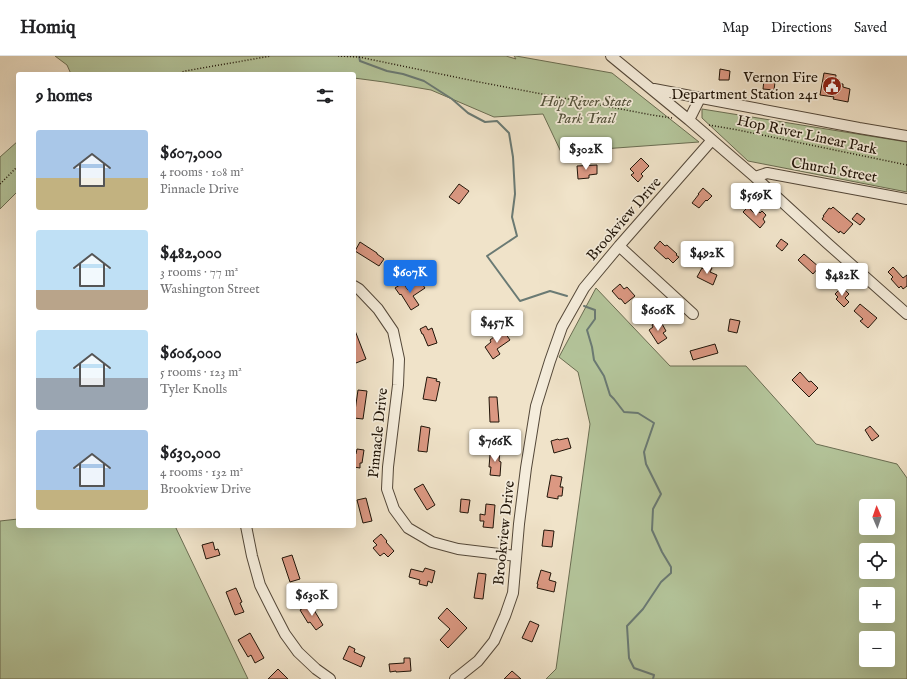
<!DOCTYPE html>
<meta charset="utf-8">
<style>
body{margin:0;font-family:"IM FELL English",serif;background:#f6f6f6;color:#202124;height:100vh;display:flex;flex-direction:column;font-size:15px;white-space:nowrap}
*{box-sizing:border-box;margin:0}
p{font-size:13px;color:#757577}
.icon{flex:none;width:22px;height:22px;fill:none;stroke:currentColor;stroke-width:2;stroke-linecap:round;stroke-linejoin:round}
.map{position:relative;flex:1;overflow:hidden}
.panel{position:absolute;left:16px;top:16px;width:340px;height:456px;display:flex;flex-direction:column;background:#fff;border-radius:4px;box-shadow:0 4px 16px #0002}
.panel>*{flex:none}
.needle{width:26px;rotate:358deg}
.controls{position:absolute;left:859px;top:443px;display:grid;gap:8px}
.controls a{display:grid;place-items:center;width:36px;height:36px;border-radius:4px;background:#fff;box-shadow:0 4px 16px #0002;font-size:20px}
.price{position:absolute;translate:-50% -34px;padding:0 9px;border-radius:4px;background:#fff;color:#222;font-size:13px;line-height:26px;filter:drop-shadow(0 1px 2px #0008)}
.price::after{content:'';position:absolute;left:50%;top:24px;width:12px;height:9px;margin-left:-6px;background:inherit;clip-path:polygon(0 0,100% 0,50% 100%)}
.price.active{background:#1a73e8;color:#fff}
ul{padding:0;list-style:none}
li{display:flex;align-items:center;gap:12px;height:100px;padding:0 20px}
li span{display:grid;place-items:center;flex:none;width:112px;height:80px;border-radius:4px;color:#555}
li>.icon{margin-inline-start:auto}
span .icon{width:48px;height:48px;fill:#fffc;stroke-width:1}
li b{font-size:17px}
h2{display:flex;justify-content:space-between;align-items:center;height:48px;padding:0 20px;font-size:17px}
header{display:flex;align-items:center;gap:24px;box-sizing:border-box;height:56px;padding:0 20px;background:#fff;border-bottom:1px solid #e0e0e0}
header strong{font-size:19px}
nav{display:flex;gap:22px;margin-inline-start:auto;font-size:14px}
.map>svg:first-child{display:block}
.green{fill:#b4c59b;stroke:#6a6d52;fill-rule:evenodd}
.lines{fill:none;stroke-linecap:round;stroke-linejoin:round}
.stream{stroke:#6a7a74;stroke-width:2}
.building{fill:#db9882;stroke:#201509}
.minor-casing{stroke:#544839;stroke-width:12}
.path{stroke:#201509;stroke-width:1.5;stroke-dasharray:1 2;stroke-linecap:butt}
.minor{stroke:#f5eddc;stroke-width:10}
.labels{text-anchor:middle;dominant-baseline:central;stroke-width:3.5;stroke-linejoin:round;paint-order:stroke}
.poi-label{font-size:15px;fill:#201509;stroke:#f5eddc;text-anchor:end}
.park-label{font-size:15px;font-style:italic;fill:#54533c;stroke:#f5eddc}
.street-label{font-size:15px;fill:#201509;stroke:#f5eddc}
</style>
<header>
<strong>Homiq</strong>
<nav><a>Map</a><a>Directions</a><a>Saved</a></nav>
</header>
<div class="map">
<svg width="907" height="623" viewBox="0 0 907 623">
<rect width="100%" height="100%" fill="#f0e3c9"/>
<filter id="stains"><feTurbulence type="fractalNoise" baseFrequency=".005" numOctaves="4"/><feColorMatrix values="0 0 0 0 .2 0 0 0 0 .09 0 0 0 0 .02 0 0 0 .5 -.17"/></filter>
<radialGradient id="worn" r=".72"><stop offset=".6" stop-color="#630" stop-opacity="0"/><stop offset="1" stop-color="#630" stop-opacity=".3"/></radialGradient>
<path class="green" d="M55 0H506L516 3 514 0H516L612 17 699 86 561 96 543 58 494 61 431 34 384 26 354 22V18H71L67 9Z
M702 53 907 86V136L748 105 702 62Z
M18 85V135L0 153V101Z
M596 232 670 310H746L816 388 897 408 907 422V623H546L556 613 590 368 578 316 559 301ZM866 450H888V472H866ZM866 494H888V516H866ZM866 538H888V560H866ZM866 582H888V604H866Z
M18 463V470H175L248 623H0V465Z"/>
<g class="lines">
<path class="stream" d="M359 0 360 5 387 15 403 18 424 25 452 43 468 57 485 66 497 65 509 77 513 101 515 138 512 161 517 180 487 200 520 245 550 235 567 240
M584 250 595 254V263L587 274 592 291 594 304 604 320 610 339 614 343 624 356 638 357 654 367 644 396 646 408 661 438 653 453 652 474 662 496 671 511V517L661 526 643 553 627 570 629 602 634 612 654 619 653 623"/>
</g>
<path class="building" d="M720 13 730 15 729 24H719Z
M824 17 836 19 835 27 843 28V31L850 33 848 46 833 43 834 41 820 39Z
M764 24 775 26 774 34 763 33Z
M641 102 649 110 641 118 643 120 638 126 631 119 634 117 630 113Z
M597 109V118L589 119V122L578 123 577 110Z
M459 128 469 135 459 148 449 141Z
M703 132 712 140 707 145 706 144 699 152 692 147 699 138H698Z
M748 151 754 157 757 154 760 157 762 155 766 159 763 163 765 166 760 172 743 156Z
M833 151 853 168 844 178 840 175 839 177 822 163 824 160H823L829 152 831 153Z
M857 157 865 163 860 169 852 163Z
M781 183 788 188 782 195 776 190Z
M660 185 665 190 667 189 677 198 676 199 679 201 673 207 668 202 666 203 654 192Z
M360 186 377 197V198L384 203 379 210 355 195Z
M804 198 819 211 813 218 798 204Z
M705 209 712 212 710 216 717 219 713 229 697 221 702 212 703 213Z
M893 211 903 222 907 219V230L903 233 901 230 899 232 891 223 893 221 888 216Z
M420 225 425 232 413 240 419 249 411 254 401 238 400 239 395 232 403 227 408 234Z
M620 228 624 233 627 231 635 240 625 248 621 243H619L612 235Z
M842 231 849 238 845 242 849 246 844 251 836 243 838 241 835 238Z
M860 248 877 262 868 272 860 265 863 263 854 255Z
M730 263 740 265 737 277 728 275Z
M660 264 666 275 663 277 667 282 658 288 649 274 653 271 652 269Z
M426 270 428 274 432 272 437 287 428 290 423 278H422L420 273Z
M354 272 366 303 356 307 354 303Z
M503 274 510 284 497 293 500 298 493 303 485 291 491 286 490 284Z
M715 288 718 297 693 304 690 295Z
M800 316 809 326 811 325 818 332 809 341 792 324Z
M427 321 437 323 436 325 440 326 436 345 423 343Z
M358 334 367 335 363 363 354 362Z
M489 341H497L499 366H490Z
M421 370 430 372 427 396 418 395Z
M870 370 879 380 872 385 865 374Z
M568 382 571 392 554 397 551 385 558 383 559 384Z
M357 393 364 394 362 407H360V412L354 411V398H356Z
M492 394 500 395 499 405 501 406 500 420 490 419 491 411H489L490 399H491Z
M551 419 562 421 560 431H563L562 440H558V443L547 441Z
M423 428 435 449 427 454 414 433Z
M366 442 372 465 363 467 357 444Z
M461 443 470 444 468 457 460 456Z
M486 448 495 449 493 472 483 471 484 465H480V458L485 459Z
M544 474 554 475 552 491 542 490Z
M381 478 387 485 386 486 394 495 388 501 384 497 380 500 373 492 377 489 373 485Z
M213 486 215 494 218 493 220 499 206 503 202 489Z
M292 499 300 523 290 526 282 502Z
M425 512 435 515 432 527 428 525 427 530 419 528 420 524 409 521 411 513 423 516Z
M541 514 551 517 549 524 556 526 554 536 537 532 538 528H537Z
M478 517 486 518 483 543 474 542Z
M236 532 242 546 240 547 244 556 235 559 226 536Z
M308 549 312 555 314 554 323 569 316 574 310 566 308 567 300 554Z
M447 552 467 572 448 592 440 584 450 573 438 562Z
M530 565 539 569 532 586 522 582Z
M250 577 264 602 255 607 251 599 248 601 238 584Z
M349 590 355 593 354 596 365 601 361 611 343 603Z
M404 602H410L411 615 396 616V615L390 616 389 608 404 607Z
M278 613 288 623H268Z
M512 615 521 623H504Z"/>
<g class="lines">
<defs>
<path id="minor" d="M611 0 689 64 755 121 827 187 907 258
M654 33 859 72 907 80
M689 64 700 42
M755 121 767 117 907 143
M619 190 693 258
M354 230 359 233 378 253 393 275 399 303 398 329 388 411 387 433 394 453 408 472 432 486 458 493 516 500
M246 470 252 500 260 529 272 553 285 578 298 596 316 613 330 623
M455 623 458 621 478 605 494 585 505 560 513 537 519 468 526 412 536 350 550 305 562 271 584 232 619 190 712 84"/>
</defs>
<use href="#minor" class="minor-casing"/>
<path class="path" d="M338 0 359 1 479 26 652 59 672 62
M177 18 185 15 271 0
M709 69 738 74 907 109
M0 128 18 110"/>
<use href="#minor" class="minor"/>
</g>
<defs>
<symbol id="civic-disc" viewBox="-11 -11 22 22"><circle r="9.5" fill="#8f2418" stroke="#f5eddc"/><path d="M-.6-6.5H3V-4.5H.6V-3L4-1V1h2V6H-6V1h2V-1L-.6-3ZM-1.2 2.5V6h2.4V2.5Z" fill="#fff"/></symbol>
</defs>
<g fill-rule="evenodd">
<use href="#civic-disc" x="821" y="19" width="22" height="22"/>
</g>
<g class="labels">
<g class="poi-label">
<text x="818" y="21">Vernon Fire<tspan x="818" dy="17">Department Station 241</tspan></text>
</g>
<g class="park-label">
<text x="586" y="45">Hop River State<tspan x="586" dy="17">Park Trail</tspan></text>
</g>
<g class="street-label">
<text transform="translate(807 79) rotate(12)">Hop River Linear Park</text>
<text transform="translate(834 114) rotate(10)">Church Street</text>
<text transform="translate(624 163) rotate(-49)">Brookview Drive</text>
<text transform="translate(378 377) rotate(-84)">Pinnacle Drive</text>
<text transform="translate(504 477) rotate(-84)">Brookview Drive</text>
</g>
</g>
<rect width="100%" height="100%" filter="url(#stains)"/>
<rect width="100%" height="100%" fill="url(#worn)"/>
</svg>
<div class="controls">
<a><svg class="needle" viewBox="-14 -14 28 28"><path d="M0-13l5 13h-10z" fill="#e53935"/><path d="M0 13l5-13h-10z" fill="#757577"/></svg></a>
<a><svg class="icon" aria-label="locate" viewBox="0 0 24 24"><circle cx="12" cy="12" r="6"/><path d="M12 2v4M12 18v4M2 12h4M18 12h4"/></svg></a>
<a>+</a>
<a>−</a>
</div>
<b class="price" style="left:586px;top:115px">$302K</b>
<b class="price" style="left:756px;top:161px">$569K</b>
<b class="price" style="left:707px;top:219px">$492K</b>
<b class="price active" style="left:410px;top:238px">$607K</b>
<b class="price" style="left:842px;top:241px">$482K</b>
<b class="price" style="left:658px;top:276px">$606K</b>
<b class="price" style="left:497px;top:288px">$457K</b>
<b class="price" style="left:495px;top:407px">$766K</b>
<b class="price" style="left:312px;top:561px">$630K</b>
<section class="panel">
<h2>9 homes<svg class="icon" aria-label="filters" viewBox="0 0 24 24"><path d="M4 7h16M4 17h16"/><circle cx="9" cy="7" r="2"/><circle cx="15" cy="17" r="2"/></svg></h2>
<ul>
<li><span style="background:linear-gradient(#a9c7e8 60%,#c2b280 0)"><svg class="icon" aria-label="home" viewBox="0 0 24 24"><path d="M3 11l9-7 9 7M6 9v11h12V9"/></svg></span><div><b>$607,000</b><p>4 rooms · 108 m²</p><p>Pinnacle Drive</p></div></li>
<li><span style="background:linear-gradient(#bfe0f5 75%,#b9a48a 0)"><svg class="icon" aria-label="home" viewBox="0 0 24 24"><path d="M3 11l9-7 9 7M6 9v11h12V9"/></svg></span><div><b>$482,000</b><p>3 rooms · 77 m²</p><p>Washington Street</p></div></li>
<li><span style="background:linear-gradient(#bfe0f5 60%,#9aa5b1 0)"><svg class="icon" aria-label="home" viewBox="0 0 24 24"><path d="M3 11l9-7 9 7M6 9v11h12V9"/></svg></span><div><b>$606,000</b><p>5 rooms · 123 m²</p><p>Tyler Knolls</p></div></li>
<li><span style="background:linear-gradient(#a9c7e8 75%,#c2b280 0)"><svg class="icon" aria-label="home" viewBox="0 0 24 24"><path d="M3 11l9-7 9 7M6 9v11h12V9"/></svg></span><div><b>$630,000</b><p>4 rooms · 132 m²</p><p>Brookview Drive</p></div></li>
</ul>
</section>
</div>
